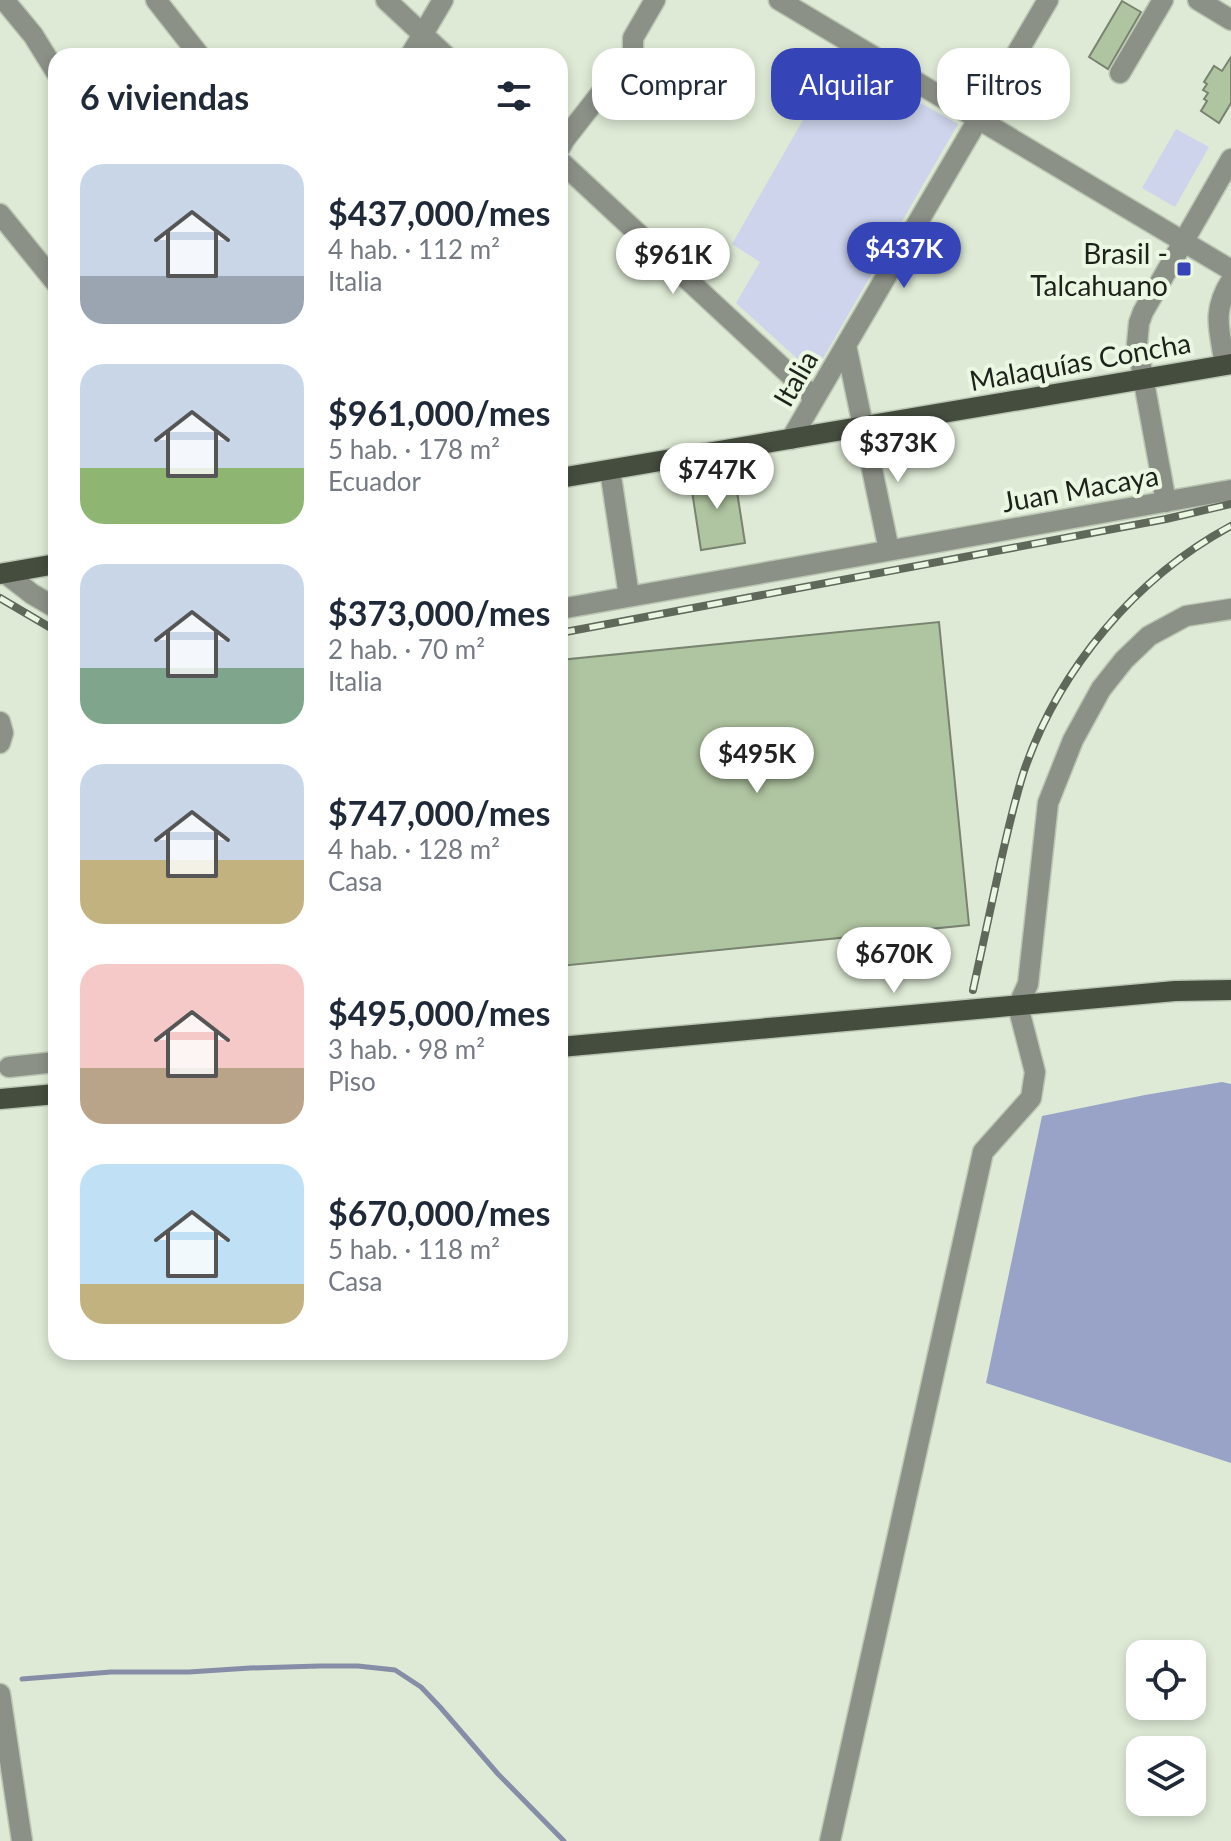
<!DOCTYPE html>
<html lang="es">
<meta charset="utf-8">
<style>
body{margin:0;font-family:Lato,sans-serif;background:#f6f6f7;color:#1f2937;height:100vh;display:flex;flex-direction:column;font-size:30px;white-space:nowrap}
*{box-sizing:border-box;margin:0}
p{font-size:26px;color:#747a83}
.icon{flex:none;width:44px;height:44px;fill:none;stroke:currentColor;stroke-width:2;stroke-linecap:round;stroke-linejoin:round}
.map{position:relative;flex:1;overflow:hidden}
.side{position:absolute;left:48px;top:48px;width:520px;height:1312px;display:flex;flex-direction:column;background:#fff;border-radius:24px;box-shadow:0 4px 12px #0003}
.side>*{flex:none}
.hud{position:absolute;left:592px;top:48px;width:518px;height:72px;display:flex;gap:16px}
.controls{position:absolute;left:1126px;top:1640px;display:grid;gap:16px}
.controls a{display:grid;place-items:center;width:80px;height:80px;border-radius:16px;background:#fff;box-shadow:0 4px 12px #0003;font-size:40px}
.price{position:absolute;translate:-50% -68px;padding:0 18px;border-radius:28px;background:#fff;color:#222;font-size:26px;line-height:52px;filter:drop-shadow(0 2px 4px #0008)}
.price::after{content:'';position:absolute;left:50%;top:48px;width:24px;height:18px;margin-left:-12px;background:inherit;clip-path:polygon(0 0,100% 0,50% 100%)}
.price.selected{background:#3545b7;color:#fff}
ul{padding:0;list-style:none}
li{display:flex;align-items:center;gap:24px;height:200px;padding:0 32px}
li span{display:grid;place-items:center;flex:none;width:224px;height:160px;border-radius:24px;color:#555}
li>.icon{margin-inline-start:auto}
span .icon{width:96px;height:96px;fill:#fffc;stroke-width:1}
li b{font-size:34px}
h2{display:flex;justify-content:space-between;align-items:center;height:96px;padding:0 32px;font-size:34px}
.chip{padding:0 28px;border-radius:24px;background:#fff;box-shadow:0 4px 12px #0003;font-size:28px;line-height:72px}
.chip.selected{background:#3545b7;color:#fff}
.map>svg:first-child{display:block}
.green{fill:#cdd4eb}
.forest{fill:#98a3c7}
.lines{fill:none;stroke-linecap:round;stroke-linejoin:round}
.stream{stroke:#858ea6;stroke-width:5}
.building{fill:#afc4a0;stroke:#788370;stroke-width:2}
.minor-casing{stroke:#bbc6b3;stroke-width:23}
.major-casing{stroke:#bbc6b3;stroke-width:23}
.minor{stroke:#8c9188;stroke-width:20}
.major{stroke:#454d3f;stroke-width:20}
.rail-casing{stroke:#60685b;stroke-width:8}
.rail{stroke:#ebf7e2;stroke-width:5;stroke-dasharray:15;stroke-linecap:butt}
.poi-dot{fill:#3545b7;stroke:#ebf7e2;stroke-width:3}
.labels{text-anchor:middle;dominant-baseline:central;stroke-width:8;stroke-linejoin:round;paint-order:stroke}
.poi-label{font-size:28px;fill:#1d221a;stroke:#ebf7e2;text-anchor:end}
.street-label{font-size:28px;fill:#1d221a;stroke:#ebf7e2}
</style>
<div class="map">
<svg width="1231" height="1841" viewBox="0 0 1231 1841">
<rect width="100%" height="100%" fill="#deead5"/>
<path class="green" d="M839 57 958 124 814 374 736 303 760 262 732 244Z
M1176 129 1209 147 1175 207 1142 188Z"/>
<path class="forest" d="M1222 1082 1231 1084V1463L986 1383 1042 1116 1145 1095Z"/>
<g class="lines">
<path class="stream" d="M22 1679 111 1672H189L250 1668 319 1666H358L395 1670 421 1687 440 1707 498 1774 564 1841"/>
</g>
<path class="building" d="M1122 1 1141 12 1108 69 1089 57Z
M1231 57V103L1219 123 1201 111 1207 101 1204 99 1208 93 1203 90 1207 84 1204 82 1214 66 1222 71Z
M734 472 745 543 701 550 690 478Z
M939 622 969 925 560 966V660Z"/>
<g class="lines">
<defs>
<path id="minor" d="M4 0 33 35 56 72
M156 0 200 56
M386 0 446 56
M779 0 1231 270
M1198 0 1231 20
M410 56 443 0
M1120 73 1163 0
M560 148 565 139 633 52V38L655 0
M560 161 815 398
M0 214 56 283
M846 345 889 550
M1225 365C1220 331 1211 312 1231 281
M791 439 1048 0
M610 470 629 596
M1166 502 1137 344 1139 323 1143 312 1231 159
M5 573 32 594 56 608
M560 609 1231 490
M0 722 3 733 0 743
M9 1067 56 1062
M0 1694 22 1841
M830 1841 983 1152 1031 1098 1035 1072 1018 1006 1028 984 1048 803 1073 740 1101 689 1124 660 1149 636 1186 616 1231 609"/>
<path id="major" d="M560 478 1231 364
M0 574 56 564
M560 1047 1175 991 1231 990
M0 1099 56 1094"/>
</defs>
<use href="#minor" class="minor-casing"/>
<use href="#major" class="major-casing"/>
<use href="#minor" class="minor"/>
<use href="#major" class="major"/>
<defs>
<path id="rail" d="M0 598 56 631
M560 633 1166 519 1231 504
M973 990C982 948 991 907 1000 865 1007 834 1014 802 1024 771 1059 669 1136 577 1231 526"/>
</defs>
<use href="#rail" class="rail-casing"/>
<use href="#rail" class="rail"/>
</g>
<rect class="poi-dot" x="1176" y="261" width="16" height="16" rx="4"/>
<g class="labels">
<g class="poi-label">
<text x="1168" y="253">Brasil -<tspan x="1168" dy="32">Talcahuano</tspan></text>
</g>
<g class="street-label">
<text transform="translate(1080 361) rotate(-10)">Malaquías Concha</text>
<text transform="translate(795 378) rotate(-60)">Italia</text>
<text transform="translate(1080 488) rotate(-10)">Juan Macaya</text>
</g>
</g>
</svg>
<div class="controls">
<a><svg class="icon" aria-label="locate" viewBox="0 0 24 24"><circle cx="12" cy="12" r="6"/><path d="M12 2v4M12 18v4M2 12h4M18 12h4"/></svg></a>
<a><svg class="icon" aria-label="layers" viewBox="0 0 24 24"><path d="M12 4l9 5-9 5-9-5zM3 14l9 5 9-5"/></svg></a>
</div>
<b class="price selected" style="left:904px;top:290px">$437K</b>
<b class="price" style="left:673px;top:296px">$961K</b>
<b class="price" style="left:898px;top:484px">$373K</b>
<b class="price" style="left:717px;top:511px">$747K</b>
<b class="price" style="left:757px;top:795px">$495K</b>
<b class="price" style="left:894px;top:995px">$670K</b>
<div class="hud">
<a class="chip">Comprar</a>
<a class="chip selected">Alquilar</a>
<a class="chip">Filtros</a>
</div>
<section class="side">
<h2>6 viviendas<svg class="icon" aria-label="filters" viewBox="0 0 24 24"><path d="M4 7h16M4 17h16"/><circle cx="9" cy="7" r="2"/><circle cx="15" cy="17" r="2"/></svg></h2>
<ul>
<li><span style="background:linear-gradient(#c9d6e8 70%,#9aa5b1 0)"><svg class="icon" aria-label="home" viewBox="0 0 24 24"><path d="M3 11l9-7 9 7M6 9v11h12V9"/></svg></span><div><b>$437,000/mes</b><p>4 hab. · 112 m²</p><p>Italia</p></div></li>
<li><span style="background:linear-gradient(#c9d6e8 65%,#8fb573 0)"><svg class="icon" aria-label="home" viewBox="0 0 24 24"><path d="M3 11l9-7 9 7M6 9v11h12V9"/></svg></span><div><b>$961,000/mes</b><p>5 hab. · 178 m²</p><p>Ecuador</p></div></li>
<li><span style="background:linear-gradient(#c9d6e8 65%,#7fa58c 0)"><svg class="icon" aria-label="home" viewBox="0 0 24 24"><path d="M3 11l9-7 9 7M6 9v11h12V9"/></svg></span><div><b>$373,000/mes</b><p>2 hab. · 70 m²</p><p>Italia</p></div></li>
<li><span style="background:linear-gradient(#c9d6e8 60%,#c2b280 0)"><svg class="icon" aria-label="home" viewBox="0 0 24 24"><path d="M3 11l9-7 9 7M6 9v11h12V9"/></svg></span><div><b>$747,000/mes</b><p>4 hab. · 128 m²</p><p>Casa</p></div></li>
<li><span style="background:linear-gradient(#f6c9c9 65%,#b9a48a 0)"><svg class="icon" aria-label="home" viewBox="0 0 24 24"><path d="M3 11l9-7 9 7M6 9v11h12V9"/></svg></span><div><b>$495,000/mes</b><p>3 hab. · 98 m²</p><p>Piso</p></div></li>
<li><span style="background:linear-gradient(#bfe0f5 75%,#c2b280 0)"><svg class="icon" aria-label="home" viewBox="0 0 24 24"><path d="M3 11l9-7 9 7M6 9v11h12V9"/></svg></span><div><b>$670,000/mes</b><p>5 hab. · 118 m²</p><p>Casa</p></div></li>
</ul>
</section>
</div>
